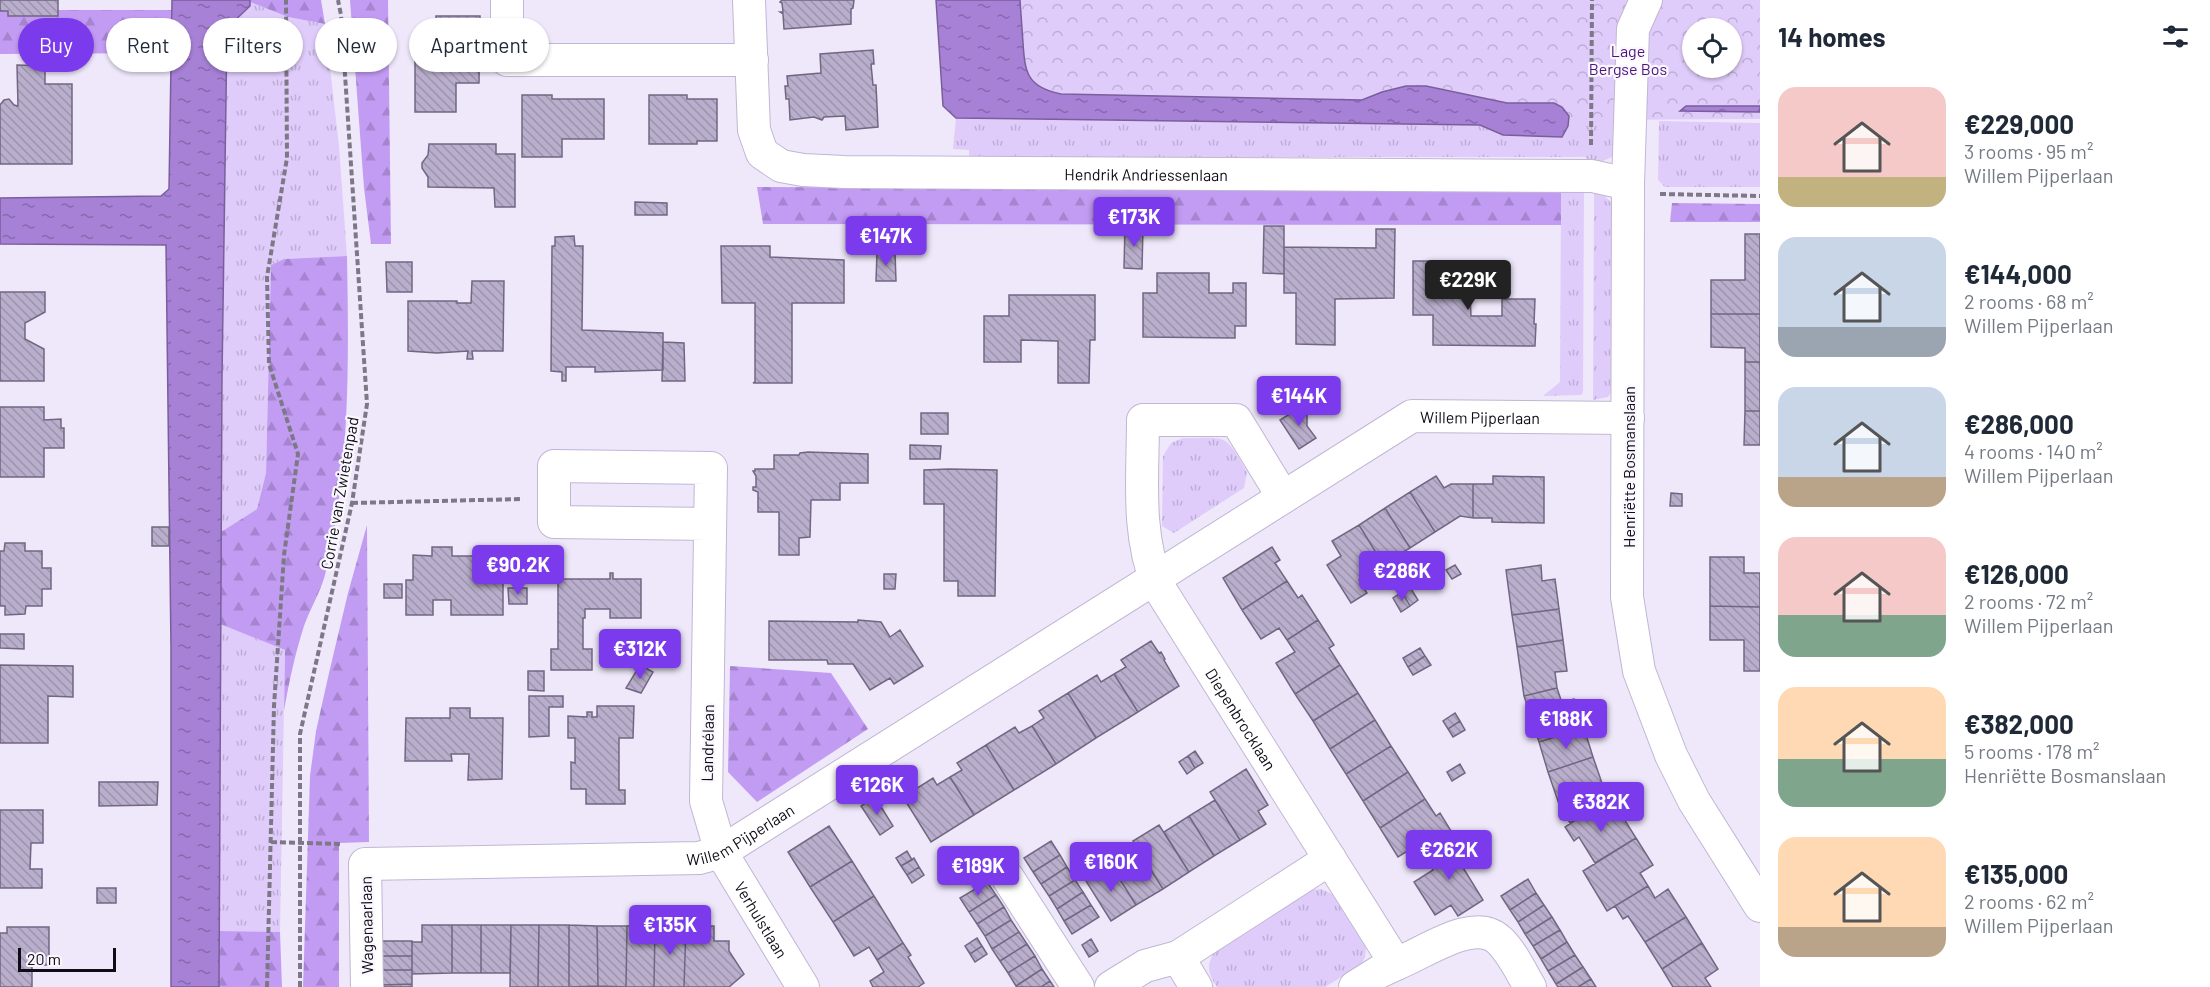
<!DOCTYPE html>
<meta charset="utf-8">
<style>
body{margin:0;font-family:Barlow,sans-serif;background:#f6f6f7;color:#1f2937;height:100vh;display:flex;flex-direction:column;font-size:22px;white-space:nowrap}
*{box-sizing:border-box;margin:0}
p{font-size:20px;color:#747a83}
.icon{flex:none;width:33px;height:33px;fill:none;stroke:currentColor;stroke-width:2;stroke-linecap:round;stroke-linejoin:round}
.map{position:relative;flex:1;overflow:hidden}
.sheet{display:flex;flex-direction:column;background:#fff;width:450px}
.sheet>*{flex:none}
.top-card{position:absolute;left:18px;top:18px;width:570px;height:54px;display:flex;gap:12px}
.buttons{position:absolute;left:1682px;top:18px;display:grid;gap:12px}
.buttons a{display:grid;place-items:center;width:60px;height:60px;border-radius:50%;background:#fff;box-shadow:0 2px 4px #0004;font-size:30px}
.scale{position:absolute;left:18px;bottom:15px;width:98px;box-sizing:border-box;padding-left:6px;border:3px solid #100c16;border-top:0;font-size:16px;line-height:21px;white-space:nowrap;color:#100c16;-webkit-text-stroke:4px #faf8fe;paint-order:stroke}
.price{position:absolute;translate:-50% -51px;padding:0 14px;border-radius:6px;background:#7c3aed;color:#fff;font-size:20px;line-height:39px;filter:drop-shadow(0 2px 3px #0008)}
.price::after{content:'';position:absolute;left:50%;top:36px;width:18px;height:14px;margin-left:-9px;background:inherit;clip-path:polygon(0 0,100% 0,50% 100%)}
.price.selected{background:#222;color:#fff}
ul{padding:0;list-style:none}
li{display:flex;align-items:center;gap:18px;height:150px;padding:0 18px}
li span{display:grid;place-items:center;flex:none;width:168px;height:120px;border-radius:18px;color:#555}
li>.icon{margin-inline-start:auto}
span .icon{width:72px;height:72px;fill:#fffc;stroke-width:1}
li b{font-size:26px}
h2{display:flex;justify-content:space-between;align-items:center;height:72px;padding:0 18px;font-size:26px}
.chip{padding:0 21px;border-radius:27px;background:#fff;box-shadow:0 2px 4px #0004;font-size:21px;line-height:54px}
.chip.selected{background:#7c3aed;color:#fff}
main{display:flex;flex:1;min-height:0}
.map>svg:first-child{display:block}
.grass{fill:url(#grass-tufts)}
.forest{fill:url(#forest-firs)}
.park{fill:url(#park-crowns);fill-rule:evenodd}
.water{fill:url(#water-ripples);stroke:#7a5e9c;stroke-width:1.5}
.building{fill:url(#building-back-hatch);stroke:#726782;stroke-width:1.5}
.lines{fill:none;stroke-linecap:round;stroke-linejoin:round}
.minor-casing{stroke:#c1b6d3;stroke-width:34}
.path{stroke:#7d7886;stroke-width:4;stroke-dasharray:6 3;stroke-linecap:butt}
.minor{stroke:#fff;stroke-width:32}
.labels{text-anchor:middle;dominant-baseline:central;stroke-width:4.5;stroke-linejoin:round;paint-order:stroke}
.park-label{font-size:16px;fill:#4c147a;stroke:#faf8fe}
.street-label{font-size:16px;fill:#100c16;stroke:#faf8fe}
</style>
<main>
<div class="map">
<svg width="1760" height="987" viewBox="0 0 1760 987">
<defs>
<pattern id="grass-tufts" width="24" height="20" patternUnits="userSpaceOnUse" patternTransform="scale(1.5)"><rect width="24" height="20" fill="#dfccfa"/><path d="M3 7l-1-3M5 7V3M7 7l1-3M15 17l-1-3M17 17v-4M19 17l1-3" fill="none" stroke="#beaed6"/></pattern>
<pattern id="forest-firs" width="22" height="20" patternUnits="userSpaceOnUse" patternTransform="scale(1.5)"><rect width="22" height="20" fill="#c29cf3"/><path d="M5 1l3.5 6h-7zM16 11l3.5 6h-7z" fill="#a685d0"/></pattern>
<pattern id="park-crowns" width="20" height="18" patternUnits="userSpaceOnUse" patternTransform="scale(1.5)"><rect width="20" height="18" fill="#dfccfa"/><path d="M2 6a3 3 0 1 1 6 0M12 15a3 3 0 1 1 6 0" fill="none" stroke="#beaed6"/></pattern>
<pattern id="water-ripples" width="26" height="14" patternUnits="userSpaceOnUse" patternTransform="scale(1.5)"><rect width="26" height="14" fill="#a781d6"/><path d="M2 4q2-2 4 0t4 0M15 11q2-2 4 0t4 0" fill="none" stroke="#8768ad"/></pattern>
<pattern id="building-back-hatch" width="6" height="6" patternUnits="userSpaceOnUse" patternTransform="scale(1.5)"><rect width="6" height="6" fill="#b9aecb"/><path d="M-1 5l2 2M0 0l6 6M5-1l2 2" fill="none" stroke="#9e94ae"/></pattern>
</defs>
<rect width="100%" height="100%" fill="#efe8fb"/>
<path class="grass" d="M1620 0 1619 141 1612 157 1594 165 1585 157H969V150L953 149 956 118 1480 125 1503 135 1562 137 1569 116Z
M250 2 288 17 325 24 339 146 347 256 284 259 271 265 266 473 257 509 221 532 227 28 250 6Z
M1659 121 1760 123V187H1665L1658 180Z
M1561 190H1583L1584 195 1583 392 1581 395 1543 396 1560 382Z
M1594 193 1605 196 1615 207V386L1608 397 1593 400Z
M1183 438C1228 438 1224 432 1247 472L1244 488 1174 533 1162 526 1163 456 1171 443Z
M220 624 285 650 280 932 219 931Z
M1321 889 1332 894 1366 948 1365 957 1361 965 1325 987H1217C1206 970 1207 965 1216 948L1310 890Z"/>
<path class="forest" d="M250 0H321L325 24 288 17 250 2Z
M350 0H388L391 244H371L364 188Z
M0 10H172L171 53 0 54Z
M757 187 1561 190V225L763 224Z
M1672 203 1760 204V222H1670Z
M347 256C349 363 350 471 325 575 320 593 310 609 304 626 295 654 289 682 284 711L285 650 220 624 221 532 257 509 266 473 271 265 284 259Z
M367 525 369 842 339 843V987H303L310 776 316 731 329 673 348 593Z
M730 666 831 673 868 729 757 802 728 772Z
M219 931 280 932 282 987H219Z"/>
<path class="park" d="M979 0H1760V119L1579 120 984 104ZM1692 28H1731V68H1692Z"/>
<path class="water" d="M172 0H250V6L227 28 222 379 219 987H171V647L166 245 0 244V198L161 196 169 189Z
M936 0H1020C1021 14 1022 29 1023 43 1025 73 1027 87 1061 94L1362 100 1382 92 1406 86H1426L1507 103H1554L1562 107 1569 116 1568 126 1562 137 1503 135 1480 125 956 118 943 106Z
M1686 106H1760V112L1680 111Z"/>
<path class="building" d="M0 0H58V16H8V11H0Z
M782 0H854L853 8 851 9V24L784 29 783 14 780 12H783L782 3 780 2Z
M436 16H480L479 83H456V112H415V53H436Z
M873 50 874 64H871L873 85H876L878 127 846 130 845 116 824 117 822 120 814 117 790 120 789 99H786L785 86H788L787 76 821 73 820 54Z
M17 65 45 66V84H72V164H0V105L4 100 9 99 14 105 18 106Z
M522 95H552V99H604V139H562V157H522Z
M649 95H687V99H717V141H697V144H649Z
M429 144H496V154H515V207H495L494 188 428 187V177L422 168V163L428 155Z
M635 202 667 203V215H635Z
M1264 226H1284V274L1263 273Z
M1125 227H1143L1142 269 1124 268Z
M1376 229H1395L1394 298 1335 299V345L1296 344V293H1284V247L1376 248Z
M1745 234H1760V314H1711V280H1745Z
M574 236 575 246H583L582 330 663 333V370L595 372V367H566V381H562V372L551 371 552 246H555V237Z
M721 246H770V257L844 260V303H792V383H753L755 382V303H722Z
M877 252H895L896 281H876Z
M1413 261H1440V271H1469L1471 316H1502V299H1535L1534 324H1536L1535 346 1433 345V315H1413Z
M386 262H412V292H387Z
M1157 273H1209V293H1233V283H1246V326H1235V338L1143 337V293H1157Z
M472 281H504L503 351H472L473 359H467L468 351 437 353 408 351V301H457V303H471Z
M0 292H45V312L25 323V339L44 349V381H0Z
M1009 295H1095V340H1090L1089 383H1058V341L1021 340V362H984V316H1009Z
M1711 314H1760V362H1745V348L1711 347Z
M663 342 684 343 685 381H662Z
M1745 362H1760V411H1745Z
M1307 403V426L1316 438 1299 449 1280 420Z
M0 407H44V420L61 419V428H64V448H44V477H0Z
M1745 411H1760V445H1744Z
M921 413H948V434H921Z
M910 445 941 446 940 459H910Z
M808 452 868 454V483H840V500H811L810 537 799 538V555H779V512H758V492L753 490V487H756V476L753 471H755V469H774V455H799L800 453Z
M949 469 997 470 995 596H958V581H944V504H924V470Z
M1436 476 1444 488 1451 484H1473V518L1460 516 1435 532 1410 492Z
M1493 476 1544 477V523L1492 522V518H1473V484H1493Z
M1410 492 1435 532 1410 548 1385 508Z
M1671 493 1682 494V506H1670Z
M1385 508 1410 548 1383 564 1359 525Z
M1359 525 1383 564 1359 580 1367 593 1351 603 1327 565 1341 556 1332 541Z
M152 527H169V546H152Z
M5 543H25V551H42V568H51V589H42V606H26L25 614 5 615V606H0V551H4Z
M432 547H452V556H503V615H451V600H433V615H406V580H413V555L432 556Z
M1272 547 1280 560 1275 563 1287 581 1242 610 1223 578Z
M1710 557H1744V573H1760V607L1710 606Z
M1455 565 1461 574 1452 579 1446 570Z
M1541 565 1542 581 1555 579 1559 609 1512 615 1506 570Z
M610 573H613V579H641V618H610V609H585V618H583V649H592V670H551V649H558V579H610Z
M884 574H896L895 589H884Z
M1287 581 1298 598 1302 595 1318 620 1287 640 1279 628 1261 639 1242 610Z
M384 584H402V598H384Z
M1410 587 1418 600 1410 606 1402 592Z
M508 588H527V604H509Z
M1402 592 1410 606 1401 612 1393 598Z
M1710 606 1760 607V671H1744V640H1710Z
M1559 609 1563 640 1517 647 1512 615Z
M858 620 881 622 890 637 900 630 923 666 894 684 890 678 870 690 853 664H828L827 660H769V621L858 622Z
M1318 620 1334 645 1329 648 1340 665 1295 694 1276 663 1295 652 1287 640Z
M0 634H24V649L0 648Z
M1563 640 1567 671 1555 672 1557 688 1524 696 1517 647Z
M1151 641 1159 653 1161 652 1165 659 1164 660 1179 686 1138 712 1114 674 1126 667 1121 660Z
M1420 648 1425 656 1408 667 1403 658Z
M1425 656 1431 665 1413 675 1408 667Z
M0 665 73 666V697L48 696V743H0Z
M640 665 653 672 641 693 626 688Z
M1340 665 1358 693 1313 721 1295 694Z
M528 671H544V691L528 690Z
M1114 674 1138 712 1096 738 1068 693 1097 675 1101 682Z
M1557 688 1562 703 1574 699 1584 728 1539 742 1524 696Z
M1068 693 1096 738 1056 764 1032 726 1044 718 1039 711Z
M1358 693 1375 720 1330 749 1313 721Z
M529 696H563V707H549V736L529 737Z
M597 706H634L633 738H619V790H625V804H586V789H571V762L575 763V738H568V716L587 717V712H592V717H597Z
M450 708H470V718H503L502 779 468 780 469 754H451L452 761H405L406 718H450Z
M1455 713 1460 721 1448 729 1443 721Z
M1375 720 1391 746 1346 774 1330 749Z
M1460 721 1465 730 1453 737 1448 729Z
M1032 726 1056 764 1014 790 986 745 1015 727 1019 733Z
M1584 728 1593 757 1548 772 1539 742Z
M986 745 1014 790 974 815 950 777 962 770 957 763Z
M1391 746 1408 772 1363 801 1346 774Z
M1195 751 1203 763 1195 768 1188 756Z
M1188 756 1195 768 1187 774 1179 762Z
M1593 757 1603 786 1589 791 1597 806 1570 823 1560 807 1548 772Z
M1460 764 1465 773 1452 781 1447 772Z
M1246 769 1268 805 1258 811 1266 824 1240 840 1210 792Z
M1408 772 1425 799 1380 828 1363 801Z
M950 777 974 815 931 842 903 797 933 778 937 785Z
M99 782H158L157 805 99 806Z
M875 797 893 826 880 835 861 806Z
M1425 799 1436 816 1440 813 1456 839 1425 859 1417 845 1398 857 1380 828Z
M1215 800 1240 840 1214 856 1189 816Z
M1597 806 1606 819 1619 811 1636 838 1595 863 1579 837 1574 841 1565 827Z
M0 810H43V843H31L30 869H42V888H0Z
M1189 816 1214 856 1189 872 1164 832Z
M1159 825 1189 872 1163 889 1133 841Z
M829 826 852 861 810 887 788 852Z
M1636 838 1653 865 1640 873 1648 886 1607 911 1583 871Z
M1456 839 1470 861 1462 866 1483 900 1458 916 1451 905 1435 915 1414 882 1433 870 1425 859Z
M1051 841 1060 855 1033 872 1024 858Z
M1137 848 1163 889 1136 905 1111 865Z
M907 851 912 860 901 866 896 858Z
M1060 855 1067 867 1041 884 1033 872Z
M914 858 919 867 907 875 901 866Z
M852 861 874 896 833 922 810 887Z
M1111 865 1136 905 1111 921 1086 881Z
M919 867 924 875 912 883 907 875Z
M1067 867 1075 880 1049 896 1041 884Z
M1528 879 1536 893 1510 910 1501 896Z
M1075 880 1083 892 1057 909 1049 896Z
M987 882 996 895 969 912 960 898Z
M1648 886 1655 898 1668 889 1686 917 1645 942 1628 916 1623 919 1615 906Z
M97 888H116V903H97Z
M1083 892 1091 905 1064 921 1057 909Z
M1536 893 1544 905 1518 922 1510 910Z
M996 895 1004 907 977 924 969 912Z
M874 896 903 943 877 960 869 947 854 956 833 922Z
M1091 905 1099 917 1072 934 1064 921Z
M1544 905 1552 917 1525 934 1518 922Z
M1004 907 1011 920 985 936 977 924Z
M1552 917 1560 930 1533 946 1525 934Z
M1686 917 1702 943 1662 969 1645 942Z
M1011 920 1019 932 992 949 985 936Z
M422 925H452V973L412 974V942H422Z
M452 925H481V973H452Z
M481 925H511L510 973H481Z
M511 925H539L538 987H510Z
M539 925H569V987H538Z
M569 925 597 926 598 986 569 987Z
M655 925 654 987H626L627 926Z
M655 925 686 926 684 987H654Z
M597 926H627L626 987 598 986Z
M686 926H714V941H729V951L744 974 729 987H684Z
M7 927H49V965H32V987H0V933H7Z
M1560 930 1567 942 1541 959 1533 946Z
M1019 932 1027 944 1000 961 992 949Z
M977 938 982 946 970 954 965 946Z
M1091 939 1098 951 1089 957 1082 945Z
M381 941H412V956H381Z
M1567 942 1575 955 1548 971 1541 959Z
M903 943 911 955 908 957 924 983 918 987H873L870 981 884 972 877 960Z
M1702 943 1718 969 1705 978 1711 987H1673L1662 969Z
M1027 944 1035 956 1008 973 1000 961Z
M982 946 987 954 975 962 970 954Z
M1575 955 1583 967 1556 984 1548 971Z
M381 956H412V970H380Z
M1035 956 1042 969 1016 986 1008 973Z
M1583 967 1591 979 1578 987H1558L1556 984Z
M1042 969 1050 981 1041 987H1017L1016 986Z
M380 970H412V984L381 985Z
M1591 979 1596 987H1578Z
M1050 981 1054 987H1041Z
M412 984V987H381V985Z"/>
<g class="lines">
<defs>
<g id="minor">
<path d="M507 0V60H752"/>
<path id="s1" d="M749 0 754 130 762 153 781 166 803 170 844 172 1592 176 1628 184"/>
<path d="M1646 0 1633 29 1628 184 1627 597 1639 671 1671 755 1694 801 1760 906"/>
<path id="s2" d="M1283 497 1236 420H1143C1143 475 1136 534 1158 586L1396 964 1379 972 1355 987"/>
<path id="s3" d="M710 524 554 522V466L711 468 706 801 721 852 803 987"/>
<path d="M1008 878 1078 987"/>
<path d="M1396 964C1423 954 1474 916 1499 940 1512 952 1521 972 1530 987"/>
<path id="s4" d="M367 987 365 864 699 858 721 852 1412 416 1628 418"/>
<path d="M1111 987 1145 966 1178 957"/>
<path d="M1196 987 1178 957 1330 859"/>
</g>
</defs>
<use href="#minor" class="minor-casing"/>
<path class="path" d="M1591 145 1592 0
M1660 194 1760 196
M352 503 523 499
M271 842 341 844
M267 987 274 706 284 555 298 454 269 364 267 277 287 158 286 0
M300 987V734L352 503 367 404 341 15 338 0"/>
<use href="#minor" class="minor"/>
</g>
<g class="labels">
<g class="park-label">
<text x="1628" y="50">Lage<tspan x="1628" dy="18">Bergse Bos</tspan></text>
</g>
<g class="street-label">
<text stroke="none"><textPath href="#s1" startOffset="543">Hendrik Andriessenlaan</textPath></text>
<text stroke="none"><textPath href="#s4" startOffset="1365">Willem Pijperlaan</textPath></text>
<text transform="translate(1628 467) rotate(-90)">Henriëtte Bosmanslaan</text>
<text transform="translate(339 493) rotate(-80)">Corrie van Zwietenpad</text>
<text stroke="none"><textPath href="#s2" startOffset="508">Diepenbrocklaan</textPath></text>
<text transform="translate(707 743) rotate(-89)">Landrélaan</text>
<text stroke="none"><textPath href="#s4" startOffset="504">Willem Pijperlaan</textPath></text>
<text stroke="none"><textPath href="#s3" startOffset="834">Verhulstlaan</textPath></text>
<text transform="translate(366 925) rotate(-91)">Wagenaarlaan</text>
</g>
</g>
</svg>
<div class="buttons">
<a><svg class="icon" aria-label="locate" viewBox="0 0 24 24"><circle cx="12" cy="12" r="6"/><path d="M12 2v4M12 18v4M2 12h4M18 12h4"/></svg></a>
</div>
<div class="scale">20 m</div>
<b class="price" style="left:1134px;top:248px">€173K</b>
<b class="price" style="left:886px;top:267px">€147K</b>
<b class="price selected" style="left:1468px;top:311px">€229K</b>
<b class="price" style="left:1299px;top:427px">€144K</b>
<b class="price" style="left:518px;top:596px">€90.2K</b>
<b class="price" style="left:1402px;top:602px">€286K</b>
<b class="price" style="left:640px;top:680px">€312K</b>
<b class="price" style="left:1566px;top:750px">€188K</b>
<b class="price" style="left:877px;top:816px">€126K</b>
<b class="price" style="left:1601px;top:833px">€382K</b>
<b class="price" style="left:1449px;top:881px">€262K</b>
<b class="price" style="left:1111px;top:893px">€160K</b>
<b class="price" style="left:978px;top:897px">€189K</b>
<b class="price" style="left:670px;top:956px">€135K</b>
<div class="top-card">
<a class="chip selected">Buy</a>
<a class="chip">Rent</a>
<a class="chip">Filters</a>
<a class="chip">New</a>
<a class="chip">Apartment</a>
</div>
</div>
<section class="sheet">
<h2>14 homes<svg class="icon" aria-label="filters" viewBox="0 0 24 24"><path d="M4 7h16M4 17h16"/><circle cx="9" cy="7" r="2"/><circle cx="15" cy="17" r="2"/></svg></h2>
<ul>
<li><span style="background:linear-gradient(#f6c9c9 75%,#c2b280 0)"><svg class="icon" aria-label="home" viewBox="0 0 24 24"><path d="M3 11l9-7 9 7M6 9v11h12V9"/></svg></span><div><b>€229,000</b><p>3 rooms · 95 m²</p><p>Willem Pijperlaan</p></div></li>
<li><span style="background:linear-gradient(#c9d6e8 75%,#9aa5b1 0)"><svg class="icon" aria-label="home" viewBox="0 0 24 24"><path d="M3 11l9-7 9 7M6 9v11h12V9"/></svg></span><div><b>€144,000</b><p>2 rooms · 68 m²</p><p>Willem Pijperlaan</p></div></li>
<li><span style="background:linear-gradient(#c9d6e8 75%,#b9a48a 0)"><svg class="icon" aria-label="home" viewBox="0 0 24 24"><path d="M3 11l9-7 9 7M6 9v11h12V9"/></svg></span><div><b>€286,000</b><p>4 rooms · 140 m²</p><p>Willem Pijperlaan</p></div></li>
<li><span style="background:linear-gradient(#f6c9c9 65%,#7fa58c 0)"><svg class="icon" aria-label="home" viewBox="0 0 24 24"><path d="M3 11l9-7 9 7M6 9v11h12V9"/></svg></span><div><b>€126,000</b><p>2 rooms · 72 m²</p><p>Willem Pijperlaan</p></div></li>
<li><span style="background:linear-gradient(#ffd9b3 60%,#7fa58c 0)"><svg class="icon" aria-label="home" viewBox="0 0 24 24"><path d="M3 11l9-7 9 7M6 9v11h12V9"/></svg></span><div><b>€382,000</b><p>5 rooms · 178 m²</p><p>Henriëtte Bosmanslaan</p></div></li>
<li><span style="background:linear-gradient(#ffd9b3 75%,#b9a48a 0)"><svg class="icon" aria-label="home" viewBox="0 0 24 24"><path d="M3 11l9-7 9 7M6 9v11h12V9"/></svg></span><div><b>€135,000</b><p>2 rooms · 62 m²</p><p>Willem Pijperlaan</p></div></li>
</ul>
</section>
</main>
